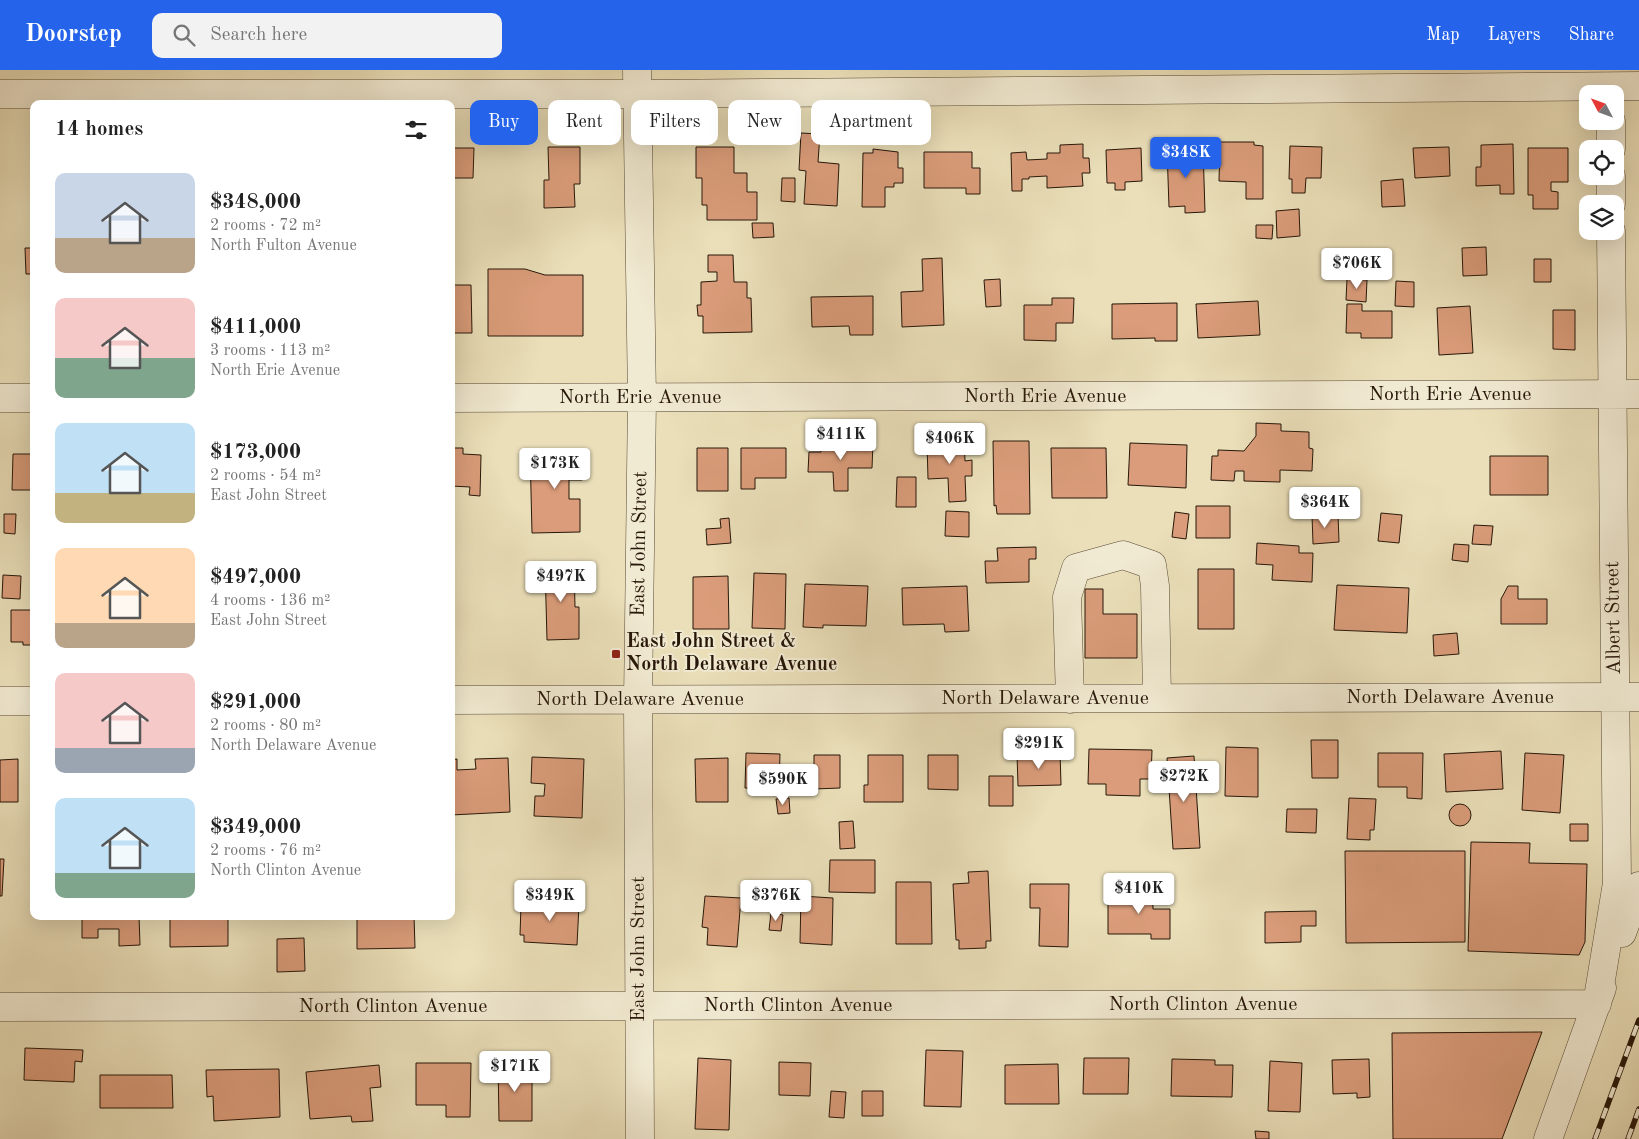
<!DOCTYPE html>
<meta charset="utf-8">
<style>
body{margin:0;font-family:"Old Standard TT",serif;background:#f2f2f2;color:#222;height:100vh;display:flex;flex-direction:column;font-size:19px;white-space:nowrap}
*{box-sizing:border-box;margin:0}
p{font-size:16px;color:#767676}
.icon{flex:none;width:28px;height:28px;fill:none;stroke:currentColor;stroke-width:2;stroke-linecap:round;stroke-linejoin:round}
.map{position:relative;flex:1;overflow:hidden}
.details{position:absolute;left:30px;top:30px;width:425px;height:820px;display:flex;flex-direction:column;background:#fff;border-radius:10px;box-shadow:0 5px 20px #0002}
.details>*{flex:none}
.top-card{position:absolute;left:470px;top:30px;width:475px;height:45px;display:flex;gap:10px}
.needle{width:32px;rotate:311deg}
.controls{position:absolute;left:1579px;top:15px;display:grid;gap:10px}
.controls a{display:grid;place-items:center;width:45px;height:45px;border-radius:10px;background:#fff;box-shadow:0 5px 20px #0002;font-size:25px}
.price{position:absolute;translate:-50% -42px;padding:0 11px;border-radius:5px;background:#fff;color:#222;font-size:16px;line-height:32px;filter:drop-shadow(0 1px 2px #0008)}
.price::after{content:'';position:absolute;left:50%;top:30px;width:15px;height:11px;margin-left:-8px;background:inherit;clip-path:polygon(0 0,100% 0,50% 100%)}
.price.active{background:#2563eb;color:#fff}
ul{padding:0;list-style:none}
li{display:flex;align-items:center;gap:15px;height:125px;padding:0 25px}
li span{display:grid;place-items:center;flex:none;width:140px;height:100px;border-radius:10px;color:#555}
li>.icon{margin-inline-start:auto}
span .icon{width:60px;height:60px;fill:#fffc;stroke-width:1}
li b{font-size:21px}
h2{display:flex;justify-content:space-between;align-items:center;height:60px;padding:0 25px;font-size:21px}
.pill{padding:0 18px;border-radius:10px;background:#fff;box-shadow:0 5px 20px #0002;font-size:18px;line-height:45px}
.pill.active{background:#2563eb;color:#fff}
header{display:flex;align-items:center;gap:30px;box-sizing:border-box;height:70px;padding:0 25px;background:#2563eb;color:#fff}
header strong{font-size:24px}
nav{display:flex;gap:28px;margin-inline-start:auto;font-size:18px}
.search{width:350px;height:45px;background:#f2f2f2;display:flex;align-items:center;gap:12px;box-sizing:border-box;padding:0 18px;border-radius:10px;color:#767676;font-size:19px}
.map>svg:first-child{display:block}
.building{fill:#da9c7a;stroke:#271709}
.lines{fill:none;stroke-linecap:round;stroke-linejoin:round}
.minor-casing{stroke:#584935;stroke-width:29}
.minor{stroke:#f1ead2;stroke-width:28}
.rail-casing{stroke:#271709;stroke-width:5.5}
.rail{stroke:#f1ead2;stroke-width:4;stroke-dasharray:11;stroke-linecap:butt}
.poi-dot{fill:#8f2418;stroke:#f1ead2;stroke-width:2}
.labels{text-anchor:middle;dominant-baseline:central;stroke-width:4;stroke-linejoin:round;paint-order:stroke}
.street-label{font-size:20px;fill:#271709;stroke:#f1ead2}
.poi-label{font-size:20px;font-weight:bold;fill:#271709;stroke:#f1ead2;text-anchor:start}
</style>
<header>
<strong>Doorstep</strong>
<div class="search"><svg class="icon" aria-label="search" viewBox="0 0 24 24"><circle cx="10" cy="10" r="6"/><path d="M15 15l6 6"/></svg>Search here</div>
<nav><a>Map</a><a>Layers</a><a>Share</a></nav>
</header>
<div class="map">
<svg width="1639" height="1069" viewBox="0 0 1639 1069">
<rect width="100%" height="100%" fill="#eadfb9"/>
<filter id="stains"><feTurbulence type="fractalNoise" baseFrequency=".004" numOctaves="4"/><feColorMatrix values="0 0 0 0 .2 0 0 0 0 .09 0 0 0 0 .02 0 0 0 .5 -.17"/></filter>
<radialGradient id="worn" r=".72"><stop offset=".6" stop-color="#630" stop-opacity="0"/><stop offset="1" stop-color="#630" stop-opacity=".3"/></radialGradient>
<path class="building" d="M801 63 820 64 818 92 839 94 837 136 804 134 806 101 799 100Z
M1220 72H1254V75L1263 76V129H1246V112L1219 111Z
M1083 74V88H1089L1090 103H1082L1083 116 1047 118V106L1029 107V109H1022V121H1012L1011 83 1026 82 1027 90 1047 89V83H1060V75Z
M1513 74 1514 124H1500V115L1476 116V97H1481V75Z
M1290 76 1322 77 1321 108H1306L1305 123H1292V109H1289Z
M548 77H580V114H574L575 137 544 138V110H549Z
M696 77H734V103H747V122H757V150H707V135H702V108H696Z
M1449 77 1450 106 1415 108 1413 78Z
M451 78H474L473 108H451Z
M1141 78 1142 111 1125 112V120H1115V113H1107L1106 80Z
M1203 78 1205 142 1185 143V136L1169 137 1167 79Z
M1528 78H1568V112H1551V121L1558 122V139H1533V125H1528Z
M873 79 898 82V98H903V113H894V117H885V137H862L863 83H873Z
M924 82H972V98H980V124H966V118H924Z
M782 108H795V132L781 131Z
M1403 109 1405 136 1382 137 1381 111Z
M1299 139 1300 166 1277 168 1276 141Z
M752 153H773L774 167 753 168Z
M1256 155H1273L1272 169 1256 168Z
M1486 177 1487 205 1463 206 1462 178Z
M25 178H34V204H26Z
M708 185H733L734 212H747V228H751L752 262 703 263V246H698L697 235H701V212L717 211V202H708Z
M942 188 944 255 902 257 901 222 923 221 922 189Z
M1534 189H1551V212H1534Z
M488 199H525L545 205H583V266H488Z
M1000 209 1001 236 986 237 984 210Z
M1347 209 1367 210 1366 232 1346 230Z
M1396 211 1414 212V237L1395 236Z
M451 215H471L472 263H451Z
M873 226V265H850L849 256 812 257 811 227Z
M1052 228H1074L1073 253H1056V271L1024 270V235H1052Z
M1258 231 1260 265 1198 268 1196 234Z
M1177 233V271H1155V268L1112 269V234Z
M1347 234H1362V241H1392V268H1361V263H1346Z
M1470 236 1473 283 1439 285 1437 238Z
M1553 240H1575V280L1553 279Z
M1256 353 1281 354V361L1309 362V378L1313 379 1312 401 1280 400V412L1244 411V401H1235L1234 411 1211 410 1212 386H1218V380L1244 381 1256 366Z
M941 366H964L965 391 972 390V406H965L966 431 949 432 948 408 928 409 927 372H941Z
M993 371H1029L1030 444H997L996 435 994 436Z
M821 372 873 373 872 398H848V421H834L833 402H808L809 382H821Z
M1130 373 1187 375 1186 418 1128 415Z
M451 378H463V384L481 385 480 426 469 425 470 417 451 416Z
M697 378H728V421H697Z
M741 378H786V408H755V419H741Z
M1051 378H1106L1107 428H1052Z
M581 379 582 410H569V429H580V462L532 463 530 380Z
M13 384H34V420H12Z
M1490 386H1548V425H1490Z
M897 407H916V437H896Z
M1196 436H1230V468H1196Z
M946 441 969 442V467L945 466Z
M1175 442 1189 444 1186 469 1172 467Z
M1381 443 1402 445 1399 473 1378 471Z
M4 444H16L15 464 4 463Z
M1338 444 1339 472 1313 474 1312 445Z
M729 448 731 473 707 475 706 459 721 458 720 449Z
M1474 455 1493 456 1491 475 1472 474Z
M1257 473 1299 476V483H1313L1312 512 1272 510 1273 495 1256 494Z
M1454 474 1469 475 1468 492 1452 490Z
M1036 477V489H1029V512L986 513 985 491H998L997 478Z
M574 494 575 537H579V569L547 570 545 495Z
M1198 499H1234V559H1198Z
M754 503 786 504 785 559 752 558Z
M3 505 21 506 20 529 2 528Z
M728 506 729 559H693V507Z
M805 514 868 516 866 556 823 555V558L803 557Z
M1337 515 1409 518 1407 563 1334 560Z
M967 516 969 561 945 562 944 554 903 555 902 518Z
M1508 516H1518V529H1547V554H1501V529Z
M1085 519H1103V544H1137V588H1085Z
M31 529H34L32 575H23V572H11V540H31Z
M1457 563 1459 584 1434 586 1433 565Z
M1311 670H1338V708H1312Z
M1226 677 1258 678V727L1225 726Z
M1089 679 1152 680 1151 709H1140V726L1106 725V714H1088Z
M1501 681 1503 719 1446 722 1444 684Z
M746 683 780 684 779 719 745 718Z
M1060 683 1061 715 1018 716 1017 684Z
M1378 683H1423L1422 729 1407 728V717H1378Z
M1525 683 1564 685 1560 743 1522 740Z
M814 685H840V718L814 719Z
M868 685H903V732H864V715H868Z
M928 685H958V720L928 719Z
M1194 686 1200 778 1173 779 1167 688Z
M532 687 584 689 582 748 534 746 535 726H544L545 714 531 713Z
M508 688 510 742 451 745V690L457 689V700L476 699 475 689Z
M728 688V732H696L695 689Z
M18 689V732H0V690Z
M989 706H1013V736H989Z
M789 728 790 743 778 744 776 729Z
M1349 728 1376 729 1374 760H1370V770L1347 769Z
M1449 745a11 11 0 1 1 22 0a11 11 0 1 1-22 0Z
M1287 739H1317L1316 763 1286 762Z
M853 751 855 778 840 779 839 752Z
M1570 754H1588V771H1570Z
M1471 772 1530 773 1529 793 1587 794 1585 872 1579 885 1468 881Z
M1345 781H1465V872L1346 873Z
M0 789H4L2 826H0Z
M830 790H875V823L829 822Z
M988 801 991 871H986V878L959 879V870H956L953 814 969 813 968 802Z
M896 812H931L932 874H896Z
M1030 814H1069L1068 877 1039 876 1040 838H1030Z
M1129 815H1152L1153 839H1170V869H1151V864H1108V831H1129Z
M705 826 741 828 737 877 707 875 708 858 702 857Z
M801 826 833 828 832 875 800 873Z
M524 829 574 831V835H579L577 875 524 872V865H520L521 836 524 838Z
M1316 841V856H1301V872L1265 873V842Z
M771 843 783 845 781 861 769 860Z
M82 846H139L140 875 119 876V859H98V868H82Z
M170 846 228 847V876L170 877Z
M357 846H414L415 878 357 879Z
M304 868 305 901 277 902V869Z
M1542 962 1502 1069H1393L1392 963Z
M25 978 83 980 82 992 75 991 74 1012 24 1010Z
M926 980 963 981 961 1037 924 1036Z
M698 988 731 990 729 1060 695 1059Z
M1084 988H1129L1128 1024H1083Z
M1172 989 1215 990V995H1233L1232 1027 1171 1026Z
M1369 989 1370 1027 1357 1028V1023L1333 1024 1332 990Z
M1270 991 1302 993 1300 1042 1268 1041Z
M779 992 811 993 810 1026 779 1025Z
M416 993H471L470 1047H446V1035H416Z
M532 994V1051H499L498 995Z
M1058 994 1059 1034H1005V995Z
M379 995 381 1017 370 1018 373 1051 352 1052 351 1046 310 1049 306 1002Z
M279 999 280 1047 214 1051 213 1026 207 1027 206 1000Z
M100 1005H172L173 1038H100Z
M831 1021 846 1022 844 1048 829 1047Z
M862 1021H883V1046H862Z
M1255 1061 1269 1062V1069H1256Z"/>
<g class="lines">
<defs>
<path id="minor" d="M637 0 642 329 638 630 640 1069
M0 24H637L1639 16
M1611 79V51
M1611 134V106
M0 328H34
M451 328 1639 324
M1070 629 1067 527 1076 498 1123 485 1152 495 1155 516 1157 628
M451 630 1639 627
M0 631H34
M1622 863 1639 816
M0 937 1597 934 1617 813 1611 161
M1548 1069 1602 918"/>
</defs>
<use href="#minor" class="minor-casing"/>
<use href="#minor" class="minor"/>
<defs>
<path id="rail" d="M1595 1069 1639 950
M1628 1069 1639 1039"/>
</defs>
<use href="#rail" class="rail-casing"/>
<use href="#rail" class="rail"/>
</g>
<rect class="poi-dot" x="611" y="579" width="10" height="10" rx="2.5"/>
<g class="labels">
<g class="street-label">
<text x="1450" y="325">North Erie Avenue</text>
<text x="1045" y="327">North Erie Avenue</text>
<text x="640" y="328">North Erie Avenue</text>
<text transform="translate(640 474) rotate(-89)">East John Street</text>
<text transform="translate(1614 548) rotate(-91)">Albert Street</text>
<text x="1450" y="628">North Delaware Avenue</text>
<text x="1045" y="629">North Delaware Avenue</text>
<text x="640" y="630">North Delaware Avenue</text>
<text transform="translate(639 879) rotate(-90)">East John Street</text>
<text x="1203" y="935">North Clinton Avenue</text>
<text x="798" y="936">North Clinton Avenue</text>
<text x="393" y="937">North Clinton Avenue</text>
</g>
<g class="poi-label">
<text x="626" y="572">East John Street &amp;<tspan x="626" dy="23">North Delaware Avenue</tspan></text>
</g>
</g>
<rect width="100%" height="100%" filter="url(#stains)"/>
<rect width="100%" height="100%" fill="url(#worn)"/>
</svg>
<div class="controls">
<a><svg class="needle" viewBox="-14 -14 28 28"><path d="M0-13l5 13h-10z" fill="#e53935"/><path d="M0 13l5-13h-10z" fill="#767676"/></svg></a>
<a><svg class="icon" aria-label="locate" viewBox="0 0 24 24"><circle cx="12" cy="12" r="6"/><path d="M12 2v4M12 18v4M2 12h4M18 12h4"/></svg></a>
<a><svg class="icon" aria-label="layers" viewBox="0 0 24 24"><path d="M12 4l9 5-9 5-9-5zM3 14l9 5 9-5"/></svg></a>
</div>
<b class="price active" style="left:1186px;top:109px">$348K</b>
<b class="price" style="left:1357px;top:220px">$706K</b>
<b class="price" style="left:841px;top:391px">$411K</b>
<b class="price" style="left:950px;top:395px">$406K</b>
<b class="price" style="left:555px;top:420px">$173K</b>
<b class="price" style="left:1325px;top:459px">$364K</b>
<b class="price" style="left:561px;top:533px">$497K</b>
<b class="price" style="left:1039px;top:700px">$291K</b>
<b class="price" style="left:1184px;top:733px">$272K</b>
<b class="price" style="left:783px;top:736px">$590K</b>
<b class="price" style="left:1139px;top:845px">$410K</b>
<b class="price" style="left:550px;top:852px">$349K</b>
<b class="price" style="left:776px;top:852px">$376K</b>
<b class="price" style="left:515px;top:1023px">$171K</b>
<div class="top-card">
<a class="pill active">Buy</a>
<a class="pill">Rent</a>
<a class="pill">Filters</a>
<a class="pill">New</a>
<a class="pill">Apartment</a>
</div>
<section class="details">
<h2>14 homes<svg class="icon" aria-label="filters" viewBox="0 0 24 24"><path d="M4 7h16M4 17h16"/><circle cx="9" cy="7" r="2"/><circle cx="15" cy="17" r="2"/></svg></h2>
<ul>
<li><span style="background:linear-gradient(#c9d6e8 65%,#b9a48a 0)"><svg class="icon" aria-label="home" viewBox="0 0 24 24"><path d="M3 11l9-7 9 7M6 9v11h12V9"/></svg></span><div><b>$348,000</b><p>2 rooms · 72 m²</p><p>North Fulton Avenue</p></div></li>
<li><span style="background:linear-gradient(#f6c9c9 60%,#7fa58c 0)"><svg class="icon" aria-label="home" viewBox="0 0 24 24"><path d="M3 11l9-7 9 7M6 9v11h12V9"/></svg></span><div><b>$411,000</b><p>3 rooms · 113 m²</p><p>North Erie Avenue</p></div></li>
<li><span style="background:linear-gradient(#bfe0f5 70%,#c2b280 0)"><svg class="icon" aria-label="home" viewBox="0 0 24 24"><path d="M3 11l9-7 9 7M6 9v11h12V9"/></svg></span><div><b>$173,000</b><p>2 rooms · 54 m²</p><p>East John Street</p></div></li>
<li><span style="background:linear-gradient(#ffd9b3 75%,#b9a48a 0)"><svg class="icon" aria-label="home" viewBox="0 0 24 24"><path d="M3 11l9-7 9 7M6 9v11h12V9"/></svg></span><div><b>$497,000</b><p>4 rooms · 136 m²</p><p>East John Street</p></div></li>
<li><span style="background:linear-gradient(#f6c9c9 75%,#9aa5b1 0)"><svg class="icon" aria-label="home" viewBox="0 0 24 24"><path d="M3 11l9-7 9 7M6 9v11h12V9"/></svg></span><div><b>$291,000</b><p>2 rooms · 80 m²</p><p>North Delaware Avenue</p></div></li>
<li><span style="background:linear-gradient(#bfe0f5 75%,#7fa58c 0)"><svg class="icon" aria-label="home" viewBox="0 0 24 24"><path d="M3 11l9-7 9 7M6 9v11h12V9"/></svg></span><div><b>$349,000</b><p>2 rooms · 76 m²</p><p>North Clinton Avenue</p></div></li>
</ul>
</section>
</div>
